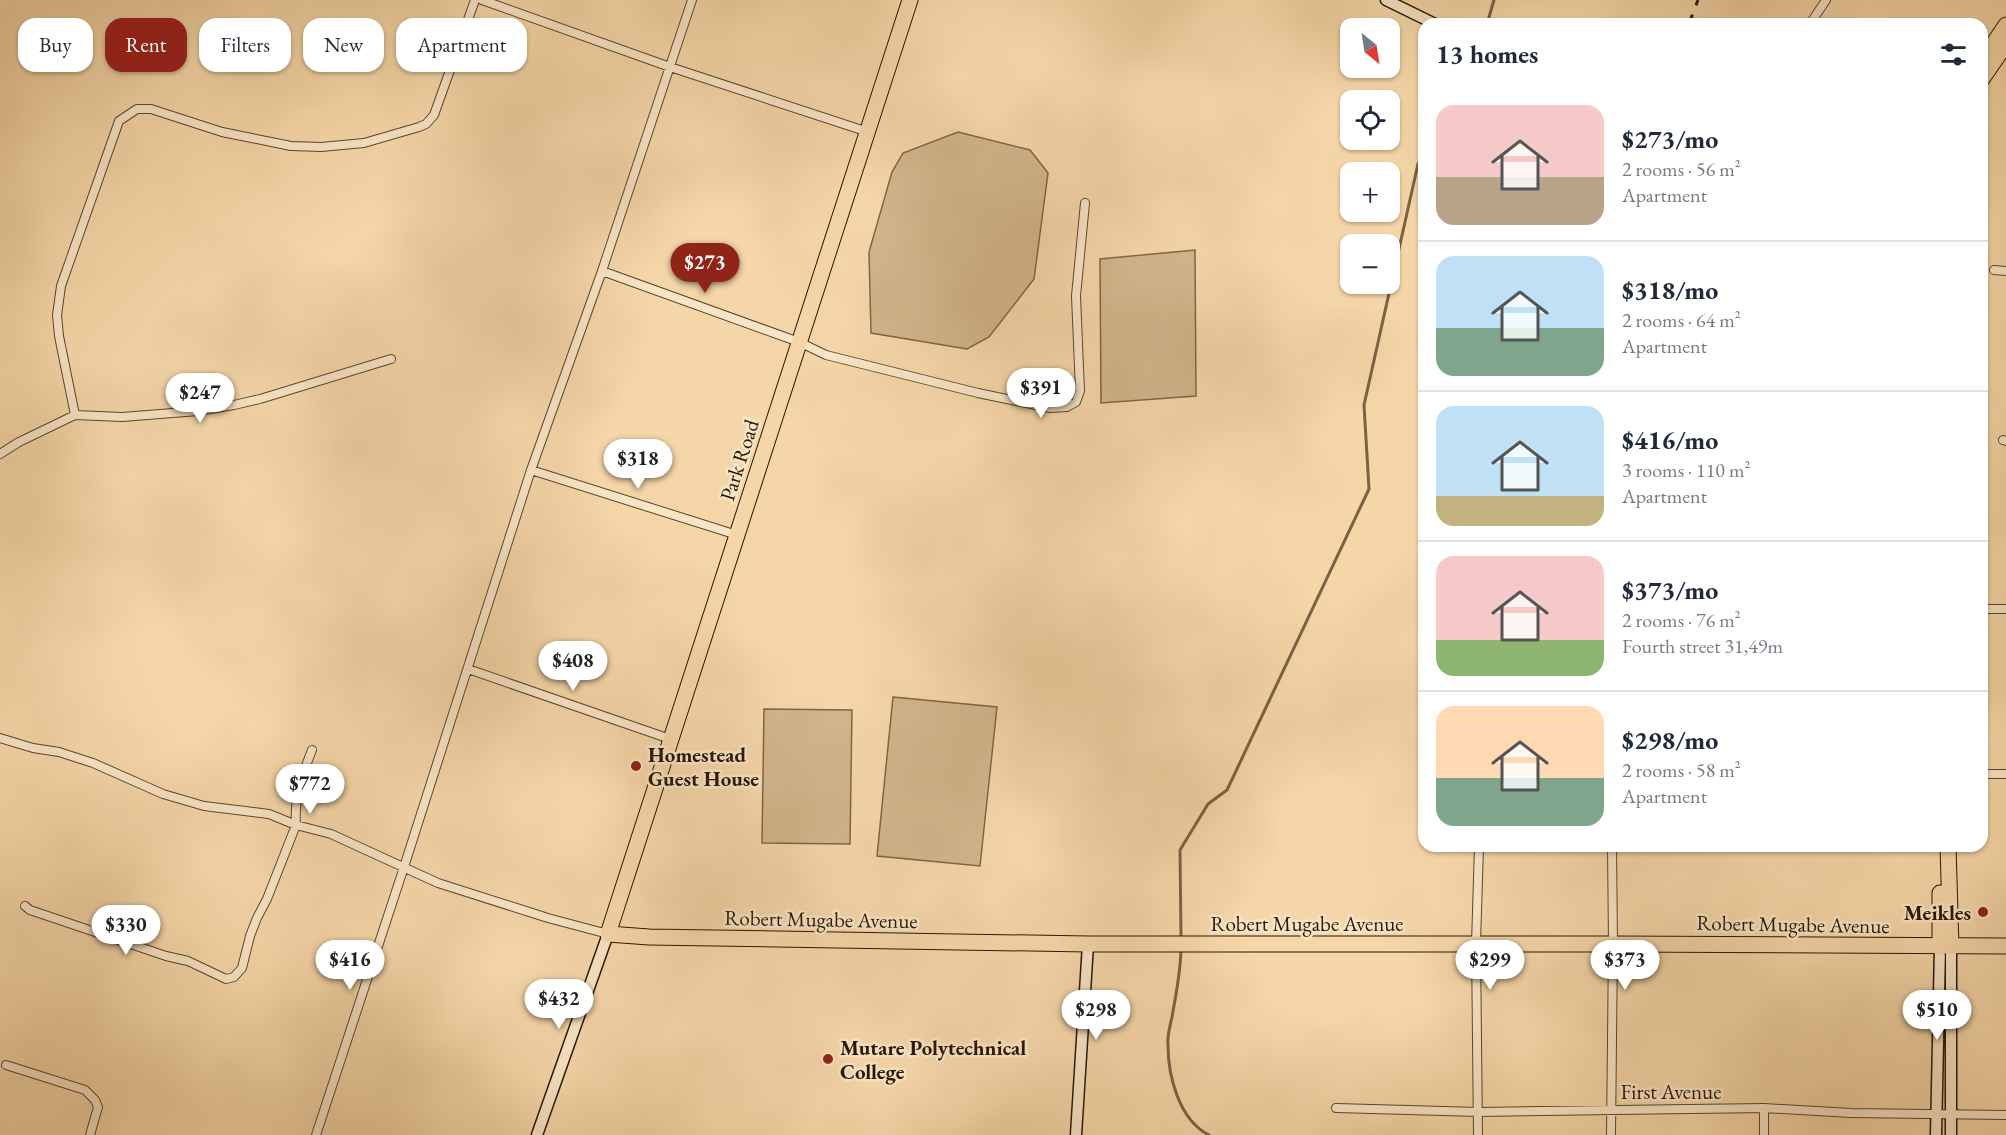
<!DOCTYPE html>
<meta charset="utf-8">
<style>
body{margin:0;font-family:"EB Garamond",serif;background:#f2f2f3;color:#1f2937;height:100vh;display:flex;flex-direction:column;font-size:22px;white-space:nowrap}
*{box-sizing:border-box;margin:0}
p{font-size:20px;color:#747a83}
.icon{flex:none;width:33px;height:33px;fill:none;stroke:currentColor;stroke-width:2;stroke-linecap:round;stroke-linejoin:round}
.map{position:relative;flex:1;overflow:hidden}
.sheet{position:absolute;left:1418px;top:18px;width:570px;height:834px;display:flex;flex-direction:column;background:#fff;border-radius:18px;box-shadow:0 2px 4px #0004}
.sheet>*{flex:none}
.guide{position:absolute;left:18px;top:18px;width:570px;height:54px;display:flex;gap:12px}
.needle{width:39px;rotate:150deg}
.buttons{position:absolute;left:1340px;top:18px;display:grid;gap:12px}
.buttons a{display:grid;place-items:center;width:60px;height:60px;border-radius:12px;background:#fff;box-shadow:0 2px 4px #0004;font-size:30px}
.price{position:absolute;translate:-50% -51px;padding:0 14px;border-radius:21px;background:#fff;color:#222;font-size:20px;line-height:39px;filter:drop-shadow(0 2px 3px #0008)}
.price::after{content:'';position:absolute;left:50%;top:36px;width:18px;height:14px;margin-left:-9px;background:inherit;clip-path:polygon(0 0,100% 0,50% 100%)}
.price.on{background:#8f2418;color:#fff}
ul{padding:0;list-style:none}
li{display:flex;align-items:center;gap:18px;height:150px;padding:0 18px}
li+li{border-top:2px solid #e0e1e3}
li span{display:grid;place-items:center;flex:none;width:168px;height:120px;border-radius:18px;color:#555}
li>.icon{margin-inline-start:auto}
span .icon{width:72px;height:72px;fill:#fffc;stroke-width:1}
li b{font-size:26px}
h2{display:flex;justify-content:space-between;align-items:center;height:72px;padding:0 18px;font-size:26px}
.pill{padding:0 21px;border-radius:18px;background:#fff;box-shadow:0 2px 4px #0004;font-size:21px;line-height:54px}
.pill.on{background:#8f2418;color:#fff}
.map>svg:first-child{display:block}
.green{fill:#d2b58b;stroke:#7e6646;stroke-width:1.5}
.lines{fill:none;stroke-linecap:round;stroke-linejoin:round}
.stream{stroke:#7a6243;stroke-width:3}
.street-casing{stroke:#5c462a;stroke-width:10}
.secondary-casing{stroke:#291600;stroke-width:13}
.highway-casing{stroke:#291600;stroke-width:17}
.street{stroke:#f8e4c6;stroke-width:8}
.secondary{stroke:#f8e4c6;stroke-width:10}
.highway{stroke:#f5d6a8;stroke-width:15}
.rail{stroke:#291600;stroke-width:3;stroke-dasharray:10 10;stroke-linecap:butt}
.poi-dot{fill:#8f2418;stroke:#f8e4c6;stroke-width:2}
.labels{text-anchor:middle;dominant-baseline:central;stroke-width:5;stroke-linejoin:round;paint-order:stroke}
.street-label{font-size:21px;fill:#291600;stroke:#f8e4c6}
.poi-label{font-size:21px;font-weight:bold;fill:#291600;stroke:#f8e4c6;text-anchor:start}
</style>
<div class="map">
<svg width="2006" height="1135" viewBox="0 0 2006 1135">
<rect width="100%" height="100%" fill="#f5d6a8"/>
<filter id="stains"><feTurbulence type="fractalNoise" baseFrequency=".00333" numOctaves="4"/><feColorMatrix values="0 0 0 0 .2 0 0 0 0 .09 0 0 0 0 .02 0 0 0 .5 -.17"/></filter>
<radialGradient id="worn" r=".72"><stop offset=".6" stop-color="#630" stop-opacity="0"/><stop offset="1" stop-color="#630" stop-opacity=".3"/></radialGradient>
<path class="green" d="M958 132 1030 150 1048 173 1034 279 989 337 967 349 871 333 869 252 892 172 903 153Z
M1195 250 1196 396 1101 403 1100 259Z
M893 697 997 707 980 866 877 856Z
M764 709 852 710 850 844 762 843Z"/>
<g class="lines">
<path class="stream" d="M1487 24 1494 0
M1181 938 1180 850 1208 804 1227 790 1369 489 1364 405 1418 164 1424 155
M1181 947C1181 971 1176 994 1172 1017 1170 1026 1167 1036 1168 1045 1168 1076 1179 1120 1209 1135"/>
<defs>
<path id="street" d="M482 0 670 67 868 132
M1810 24 1826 0
M1994 270 2006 271
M602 271 799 342 826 355 978 393 1050 408 1067 407 1076 402 1080 391 1076 296 1085 203
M75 415 59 336 57 315 61 286 119 121 137 109H151L222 132 291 146 321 147 364 143 419 127 426 124 434 115 475 0
M2003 440 2006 441
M0 454 19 442 75 415 122 417 198 411 234 405 260 399 391 359
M531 470 737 535
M1982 609H2006
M468 669 670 739
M0 738 33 748 59 752 93 763 163 794 204 806 269 814 296 825 331 834 438 883 548 918 608 934
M1983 774H2006
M25 906 30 910 166 956 188 961 226 979 234 977 242 968 250 936 257 918 267 899 296 825C294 798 302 775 312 750
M6 1065 85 1090 95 1100 98 1107 90 1135
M1336 1108 1479 1112 1764 1108 1851 1113 2006 1115
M1764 1108V1135
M316 1135 404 867 531 470 602 271 692 0
M1478 1135 1476 944 1479 846
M1611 1135 1613 944 1612 846"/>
<path id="secondary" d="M1386 0 1435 24
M1951 947V1135
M537 1135 608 934
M1076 1135 1088 944
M1936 1135 1940 947"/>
<path id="highway" d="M910 0 608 934 649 937 1088 944H1613L2006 946
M1982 61 2006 25
M1982 79 2006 44
M1948 846 1951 947
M1940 947V893"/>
</defs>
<use href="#street" class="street-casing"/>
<use href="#secondary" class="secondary-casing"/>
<use href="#highway" class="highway-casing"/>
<use href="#street" class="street"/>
<use href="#secondary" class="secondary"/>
<use href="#highway" class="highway"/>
<path class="rail" d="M1689 24 1698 0"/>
</g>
<g class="poi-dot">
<circle cx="636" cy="766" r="6"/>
<circle cx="1983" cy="912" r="6"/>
<circle cx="828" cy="1059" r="6"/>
</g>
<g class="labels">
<g class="street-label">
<text transform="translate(739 460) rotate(-72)">Park Road</text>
<text transform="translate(821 919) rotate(1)">Robert Mugabe Avenue</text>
<text x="1307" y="923">Robert Mugabe Avenue</text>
<text transform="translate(1793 924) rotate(1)">Robert Mugabe Avenue</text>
<text x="1671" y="1091">First Avenue</text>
</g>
<g class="poi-label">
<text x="648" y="754">Homestead<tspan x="648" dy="24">Guest House</tspan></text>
<text x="1971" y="912" text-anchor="end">Meikles</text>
<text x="840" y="1047">Mutare Polytechnical<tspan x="840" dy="24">College</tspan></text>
</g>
</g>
<rect width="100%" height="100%" filter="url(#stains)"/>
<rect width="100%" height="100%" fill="url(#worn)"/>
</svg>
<div class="buttons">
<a><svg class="needle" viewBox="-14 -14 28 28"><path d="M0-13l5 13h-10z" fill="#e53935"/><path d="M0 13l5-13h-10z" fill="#747a83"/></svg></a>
<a><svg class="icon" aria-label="locate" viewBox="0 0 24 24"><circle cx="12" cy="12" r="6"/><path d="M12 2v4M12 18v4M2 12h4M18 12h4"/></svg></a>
<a>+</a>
<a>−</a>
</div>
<b class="price on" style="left:705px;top:294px">$273</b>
<b class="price" style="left:1041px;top:419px">$391</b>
<b class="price" style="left:200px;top:424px">$247</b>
<b class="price" style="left:638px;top:490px">$318</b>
<b class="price" style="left:573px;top:692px">$408</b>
<b class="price" style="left:310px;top:815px">$772</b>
<b class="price" style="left:126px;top:956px">$330</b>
<b class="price" style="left:350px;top:991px">$416</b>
<b class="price" style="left:1490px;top:991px">$299</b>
<b class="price" style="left:1625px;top:991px">$373</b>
<b class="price" style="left:559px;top:1030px">$432</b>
<b class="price" style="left:1096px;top:1041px">$298</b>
<b class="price" style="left:1937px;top:1041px">$510</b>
<div class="guide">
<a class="pill">Buy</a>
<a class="pill on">Rent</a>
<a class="pill">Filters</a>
<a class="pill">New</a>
<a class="pill">Apartment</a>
</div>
<section class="sheet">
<h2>13 homes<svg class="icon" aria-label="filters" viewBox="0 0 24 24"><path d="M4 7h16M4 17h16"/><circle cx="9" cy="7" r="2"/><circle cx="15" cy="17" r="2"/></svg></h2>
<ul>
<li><span style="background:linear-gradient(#f6c9c9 60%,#b9a48a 0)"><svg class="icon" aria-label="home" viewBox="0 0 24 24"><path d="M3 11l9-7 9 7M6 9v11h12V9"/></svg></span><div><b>$273/mo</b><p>2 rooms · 56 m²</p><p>Apartment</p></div></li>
<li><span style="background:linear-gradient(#bfe0f5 60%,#7fa58c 0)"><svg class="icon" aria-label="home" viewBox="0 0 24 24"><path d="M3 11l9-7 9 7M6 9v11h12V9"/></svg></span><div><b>$318/mo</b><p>2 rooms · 64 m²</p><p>Apartment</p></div></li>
<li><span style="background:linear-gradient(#bfe0f5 75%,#c2b280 0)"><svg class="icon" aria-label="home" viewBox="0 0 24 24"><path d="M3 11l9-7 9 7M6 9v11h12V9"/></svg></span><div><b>$416/mo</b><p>3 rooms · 110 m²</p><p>Apartment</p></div></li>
<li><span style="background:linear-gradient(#f6c9c9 70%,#8fb573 0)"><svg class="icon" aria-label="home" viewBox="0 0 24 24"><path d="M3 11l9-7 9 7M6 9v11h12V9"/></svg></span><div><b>$373/mo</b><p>2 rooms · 76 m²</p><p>Fourth street 31,49m</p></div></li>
<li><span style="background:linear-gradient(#ffd9b3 60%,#7fa58c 0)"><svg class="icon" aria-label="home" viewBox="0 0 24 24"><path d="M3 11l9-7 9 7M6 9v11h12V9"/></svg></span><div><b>$298/mo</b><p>2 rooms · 58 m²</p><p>Apartment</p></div></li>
</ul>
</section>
</div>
